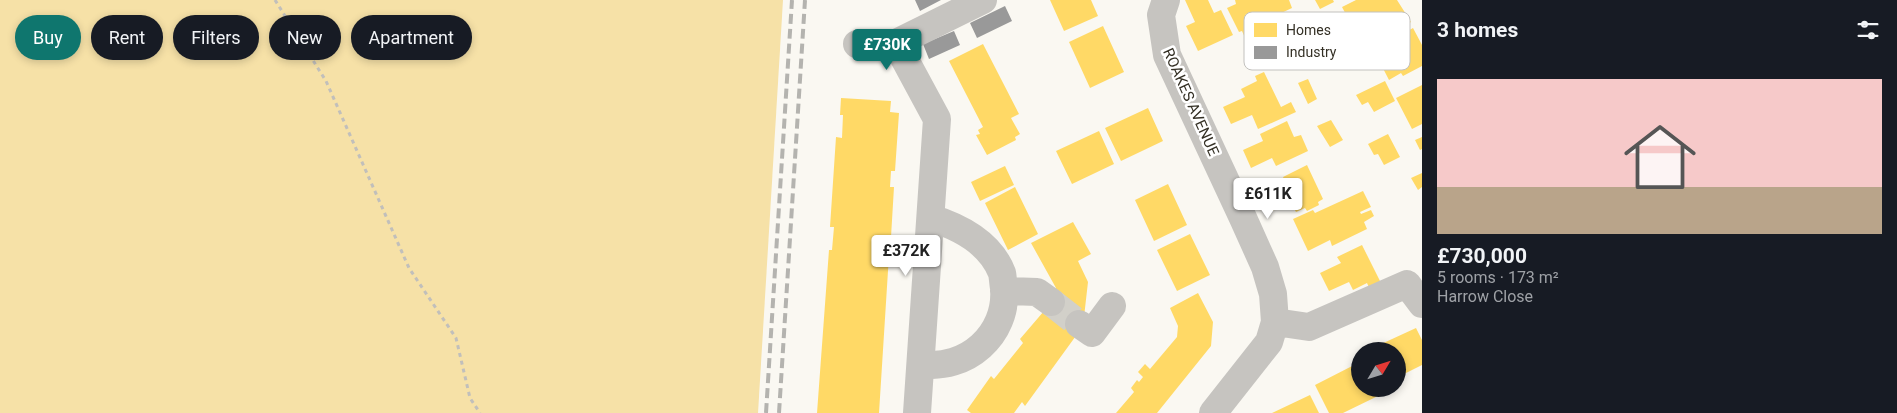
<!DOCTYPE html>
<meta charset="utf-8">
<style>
body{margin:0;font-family:Roboto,sans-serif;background:#20242c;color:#f1f3f6;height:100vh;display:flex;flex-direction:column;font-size:19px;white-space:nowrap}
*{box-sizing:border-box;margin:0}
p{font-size:16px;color:#9ea1a6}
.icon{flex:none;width:28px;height:28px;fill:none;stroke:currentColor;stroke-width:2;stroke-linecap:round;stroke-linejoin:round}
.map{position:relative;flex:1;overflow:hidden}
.side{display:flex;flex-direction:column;background:#171b24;width:475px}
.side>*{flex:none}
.top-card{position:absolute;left:15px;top:15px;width:475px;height:45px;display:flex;gap:10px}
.needle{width:32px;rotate:52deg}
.tools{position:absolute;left:1351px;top:342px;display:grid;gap:10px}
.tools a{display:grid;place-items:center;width:55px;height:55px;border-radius:50%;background:#171b24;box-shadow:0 2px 8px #0003;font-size:25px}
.price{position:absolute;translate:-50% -42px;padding:0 11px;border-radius:5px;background:#fff;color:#222;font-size:16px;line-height:32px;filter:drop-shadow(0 1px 2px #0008)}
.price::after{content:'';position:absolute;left:50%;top:30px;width:15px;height:11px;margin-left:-8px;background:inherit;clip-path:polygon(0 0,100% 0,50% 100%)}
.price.active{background:#0f766e;color:#fff}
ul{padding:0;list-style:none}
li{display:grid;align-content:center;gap:10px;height:265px;padding:0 15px}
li+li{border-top:1px solid #363941}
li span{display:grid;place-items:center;height:155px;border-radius:0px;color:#555}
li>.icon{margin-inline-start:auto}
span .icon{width:90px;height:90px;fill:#fffc;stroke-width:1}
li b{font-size:21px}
h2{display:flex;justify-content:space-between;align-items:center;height:60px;padding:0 15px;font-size:21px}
.tag{padding:0 18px;border-radius:22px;background:#171b24;box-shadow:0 2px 8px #0003;font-size:18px;line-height:45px}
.tag.active{background:#0f766e;color:#fff}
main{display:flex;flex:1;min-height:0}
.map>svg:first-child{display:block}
.green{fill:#f6e1a7}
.homes{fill:#ffd966}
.industry{fill:#999}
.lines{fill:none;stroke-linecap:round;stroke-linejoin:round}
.minor-tunnel{stroke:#d2d0c9;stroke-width:28;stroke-dasharray:28 14;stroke-linecap:butt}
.path{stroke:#c1bfbb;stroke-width:3;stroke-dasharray:4 4;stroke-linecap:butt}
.minor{stroke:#c6c4c0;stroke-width:28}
.rail{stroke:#b4b3af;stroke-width:4;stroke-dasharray:10 5;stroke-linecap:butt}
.labels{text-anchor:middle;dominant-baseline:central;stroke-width:5;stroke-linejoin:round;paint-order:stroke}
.street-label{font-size:15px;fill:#343025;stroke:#fff}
.key{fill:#fff;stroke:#c2c1be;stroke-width:1}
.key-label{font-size:14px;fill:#343025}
</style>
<main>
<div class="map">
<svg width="1422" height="413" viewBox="0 0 1422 413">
<rect width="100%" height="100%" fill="#faf8f2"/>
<path class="green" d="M0 0H783L758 413H0Z"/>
<path class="homes" d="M1050 0H1091L1098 16 1064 31Z
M1185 0H1208L1214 13 1221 10 1233 35 1198 51 1186 26 1195 22Z
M1235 0H1289L1292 8 1258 24 1262 32 1246 40 1242 31 1239 32 1227 8 1236 4Z
M1315 0H1333L1334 2 1320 9Z
M1356 0H1397L1411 22 1378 40 1374 33 1360 41 1342 7Z
M1103 26 1124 72 1090 88 1069 42Z
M1413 28 1422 45V66L1403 76 1401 73 1389 80 1371 45 1393 34 1395 38Z
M983 44 1019 114 1011 118 1020 134 1015 137 1016 140 987 155 976 135 980 134 978 130 983 127 949 61Z
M1264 72 1281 107 1291 102 1296 112 1258 129 1252 115 1231 124 1223 107 1245 97 1241 89 1257 81 1255 76Z
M1308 79 1317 99 1308 104 1298 83Z
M1385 81 1395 101 1374 112 1368 102 1362 105 1356 95Z
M1422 85V124L1412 129 1396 98Z
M841 98 891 101 890 112 899 113 895 171H891L890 187H894L891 237 886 236 884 255H889L879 413H817L829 250H832L834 227H830L836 137 842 138 843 115H840Z
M1148 108 1163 141 1121 161 1105 128Z
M1331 120 1343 140 1330 147 1317 126Z
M1287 121 1294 137 1301 135 1308 151 1276 166 1272 158 1251 168 1243 150 1263 141 1260 134Z
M1099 131 1114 164 1072 184 1056 151Z
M1388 134 1400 157 1384 165 1378 154 1374 155 1368 144Z
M1422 137V149L1420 150 1415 140Z
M1307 165 1323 199 1318 202 1319 205 1307 211 1305 208 1296 212 1291 202 1272 211 1264 194 1286 184 1283 177Z
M1005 166 1014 185 980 201 971 182Z
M1422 173V187L1418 190 1411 178Z
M1168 184 1187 225 1154 241 1135 200Z
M1015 187 1038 234 1008 250 985 203Z
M1363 191 1371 207 1360 212 1361 214 1371 210 1374 216 1364 222 1367 229 1332 246 1330 240 1308 251 1293 219 1313 210 1315 213Z
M1073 222 1091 254 1078 261 1088 282 1084 317 1078 333 1025 406 1022 402 1014 413H971L967 410 991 376 994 379 1023 343 1020 339 1056 297V288L1031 243Z
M1190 234 1210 275 1177 291 1157 250Z
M1362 245 1383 287 1371 292 1367 283 1353 290 1349 282 1329 291 1320 273 1341 263 1337 257Z
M1198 293 1213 322 1211 346 1157 413H1116L1134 392 1131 388 1137 380 1139 382 1143 377 1138 372 1145 364 1150 369 1177 337 1178 326 1170 308Z
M1416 328 1422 340V365L1398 377V351H1366Z
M1360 362V389H1377L1380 395 1343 413H1329L1315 385Z
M1310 395 1319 413H1272Z"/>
<path class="industry" d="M915 0H941L920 11Z
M1005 6 1012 21 977 38 970 23Z
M954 31 960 45 929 59 923 44Z"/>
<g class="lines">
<path class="minor-tunnel" d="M1051 302 1079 324"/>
<path class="path" d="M275 0 326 81 409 268 456 338 470 398 480 413"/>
<path class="minor" d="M1166 0 1161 15 1167 55 1243 218 1265 267 1273 294 1275 322 1269 342 1213 413
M857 44 896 43
M1004 291 1037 292 1051 302
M1275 322 1309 327 1407 284 1422 304
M1079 324 1092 333 1112 306
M921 364C966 371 1008 335 1004 288 1003 283 1003 277 1002 273 990 242 960 227 931 218
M917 413 937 119 896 43 983 0"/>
<path class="rail" d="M766 413 792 0
M779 413 805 0"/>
</g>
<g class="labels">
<g class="street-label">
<text transform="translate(1191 102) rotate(66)">ROAKES AVENUE</text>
</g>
</g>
<rect x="1244" y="12" width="166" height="58" rx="8" class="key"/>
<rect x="1254" y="23" width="23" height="14" fill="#ffd966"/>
<rect x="1254" y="46" width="23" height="13" fill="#999"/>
<g class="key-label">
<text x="1286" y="35">Homes</text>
<text x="1286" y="57">Industry</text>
</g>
</svg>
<div class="tools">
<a><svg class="needle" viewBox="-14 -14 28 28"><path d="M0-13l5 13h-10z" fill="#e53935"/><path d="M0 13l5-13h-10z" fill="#9ea1a6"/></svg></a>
</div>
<b class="price active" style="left:887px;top:71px">£730K</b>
<b class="price" style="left:1268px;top:220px">£611K</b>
<b class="price" style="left:906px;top:277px">£372K</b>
<div class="top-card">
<a class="tag active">Buy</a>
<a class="tag">Rent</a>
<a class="tag">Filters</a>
<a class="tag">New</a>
<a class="tag">Apartment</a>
</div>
</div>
<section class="side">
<h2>3 homes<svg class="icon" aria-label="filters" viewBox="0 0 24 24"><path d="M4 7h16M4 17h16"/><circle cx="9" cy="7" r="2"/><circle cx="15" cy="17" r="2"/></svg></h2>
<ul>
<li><span style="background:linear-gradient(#f6c9c9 70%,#b9a48a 0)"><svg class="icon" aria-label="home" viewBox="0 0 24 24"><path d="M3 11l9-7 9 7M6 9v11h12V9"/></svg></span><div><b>£730,000</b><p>5 rooms · 173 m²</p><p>Harrow Close</p></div></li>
</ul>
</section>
</main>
